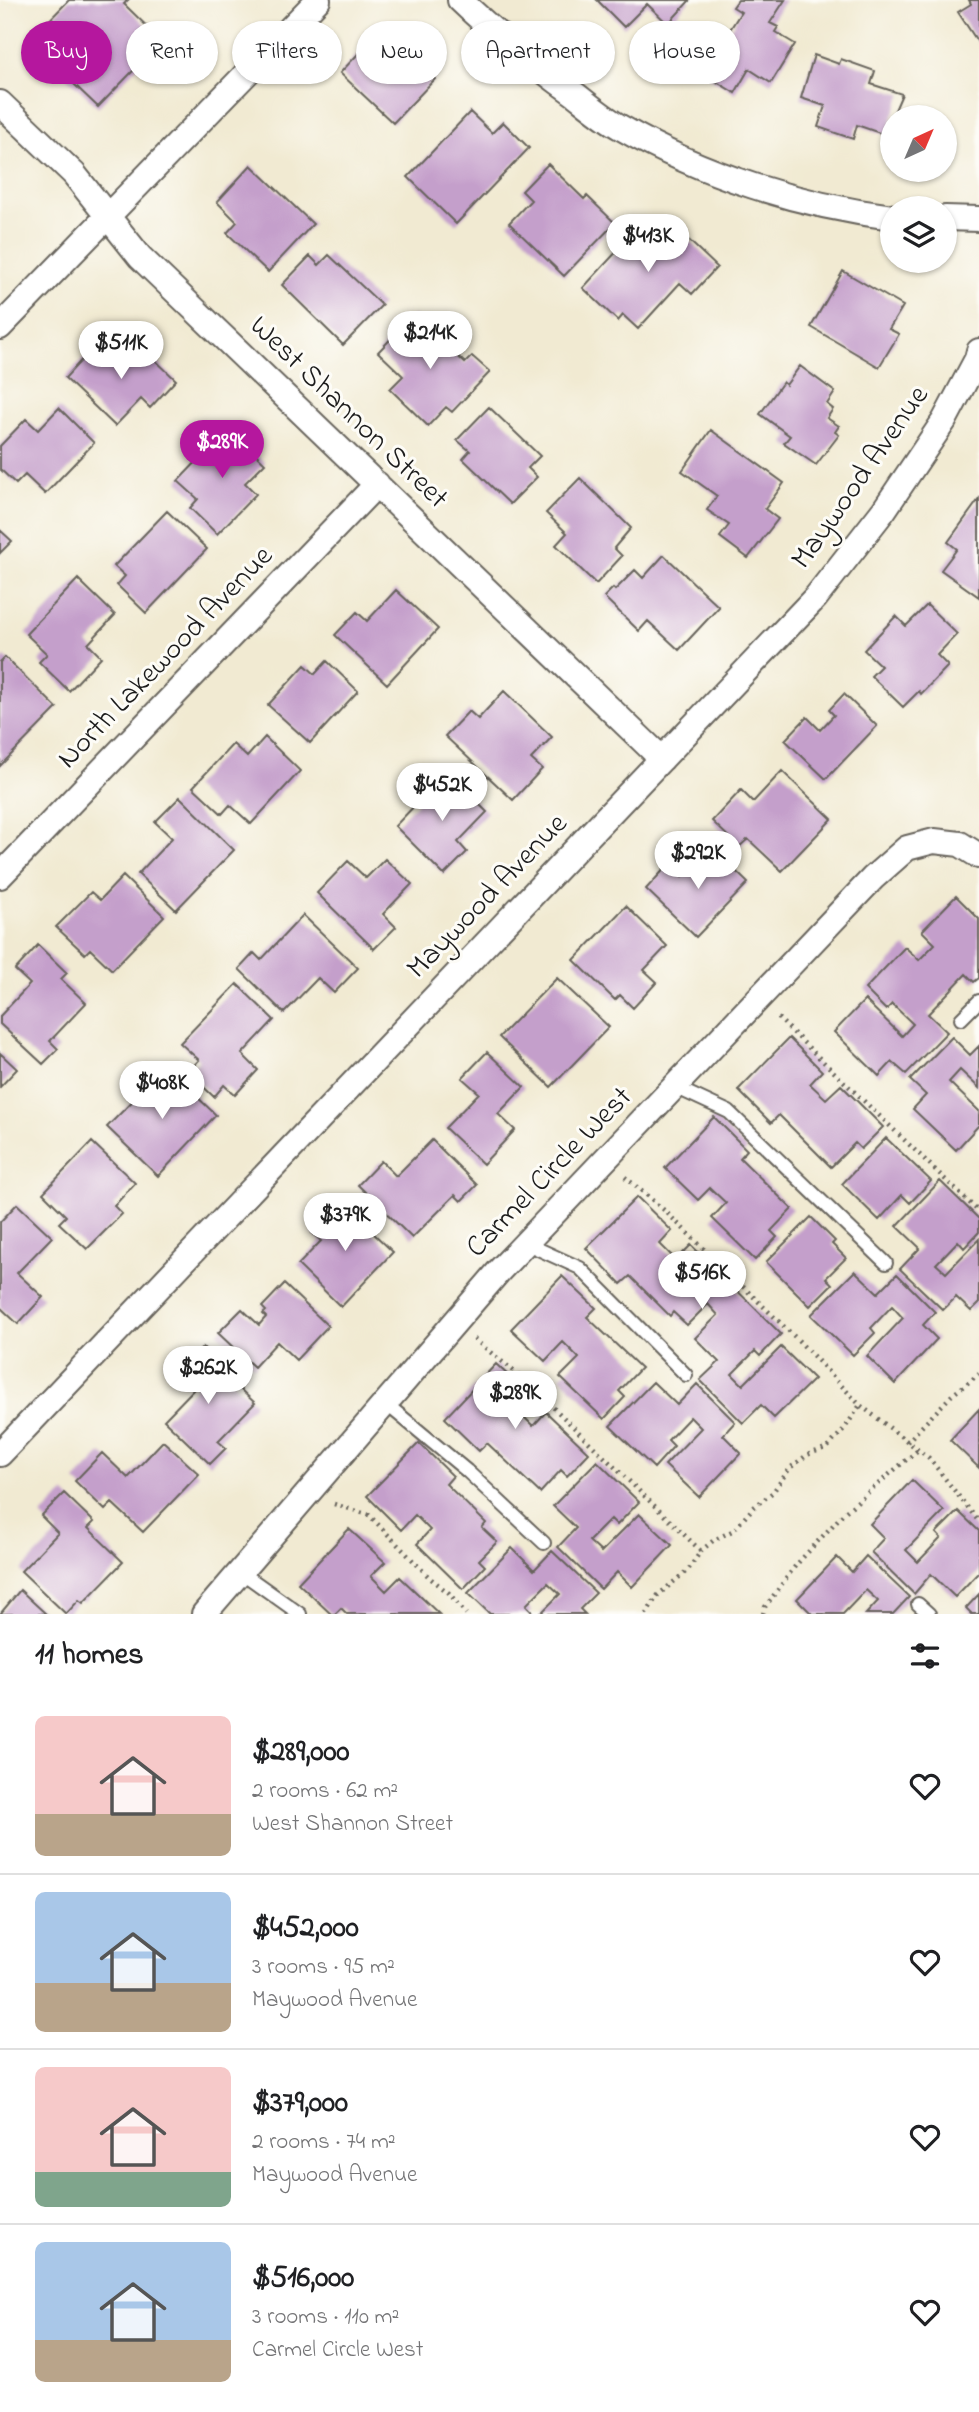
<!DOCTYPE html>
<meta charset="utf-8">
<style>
body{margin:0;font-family:"Indie Flower",sans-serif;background:#f6f6f6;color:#202124;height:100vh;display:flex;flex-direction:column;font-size:26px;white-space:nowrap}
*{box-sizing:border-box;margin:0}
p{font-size:23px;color:#757577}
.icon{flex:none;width:38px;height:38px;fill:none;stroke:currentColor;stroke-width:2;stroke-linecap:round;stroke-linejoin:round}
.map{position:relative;height:1614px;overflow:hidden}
.details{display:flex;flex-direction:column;background:#fff;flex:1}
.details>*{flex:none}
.hud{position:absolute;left:21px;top:21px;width:938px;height:63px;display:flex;gap:14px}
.needle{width:46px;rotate:44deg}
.controls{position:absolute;left:880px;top:105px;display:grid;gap:14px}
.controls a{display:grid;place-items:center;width:77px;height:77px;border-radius:50%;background:#fff;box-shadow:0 2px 5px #0004;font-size:35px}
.price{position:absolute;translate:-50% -60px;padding:0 16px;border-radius:24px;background:#fff;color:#222;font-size:23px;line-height:46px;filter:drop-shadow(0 2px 4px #0008)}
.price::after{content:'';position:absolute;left:50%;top:42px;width:21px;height:16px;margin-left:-10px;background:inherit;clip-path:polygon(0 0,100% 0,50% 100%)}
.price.current{background:#b5179e;color:#fff}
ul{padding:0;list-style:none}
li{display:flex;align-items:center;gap:21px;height:175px;padding:0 35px}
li+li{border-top:2px solid #e0e0e0}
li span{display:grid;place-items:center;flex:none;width:196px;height:140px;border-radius:10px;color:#555}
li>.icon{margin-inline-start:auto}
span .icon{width:84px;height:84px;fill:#fffc;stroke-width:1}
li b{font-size:30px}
h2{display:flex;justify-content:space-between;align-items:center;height:84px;padding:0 35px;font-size:30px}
.chip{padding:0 24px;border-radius:32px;background:#fff;box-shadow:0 2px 5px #0004;font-size:24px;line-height:63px}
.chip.current{background:#b5179e;color:#fff}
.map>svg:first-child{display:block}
.building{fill:#c49fcb}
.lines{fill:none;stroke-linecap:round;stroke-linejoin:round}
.service-casing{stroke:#67645c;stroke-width:16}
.minor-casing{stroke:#67645c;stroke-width:28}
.path{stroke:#67645c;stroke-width:4.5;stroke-dasharray:2 5;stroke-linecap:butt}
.service{stroke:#fff;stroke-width:12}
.minor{stroke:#fff;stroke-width:24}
.labels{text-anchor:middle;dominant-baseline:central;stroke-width:6;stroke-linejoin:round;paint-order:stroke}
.street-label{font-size:30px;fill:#1c1c1c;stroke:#fdfcf7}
</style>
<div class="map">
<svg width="979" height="1614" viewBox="0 0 979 1614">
<rect width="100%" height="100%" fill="#fdfcf7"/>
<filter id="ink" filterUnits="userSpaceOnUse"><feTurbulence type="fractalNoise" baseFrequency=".0143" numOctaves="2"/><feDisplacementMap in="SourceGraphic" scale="14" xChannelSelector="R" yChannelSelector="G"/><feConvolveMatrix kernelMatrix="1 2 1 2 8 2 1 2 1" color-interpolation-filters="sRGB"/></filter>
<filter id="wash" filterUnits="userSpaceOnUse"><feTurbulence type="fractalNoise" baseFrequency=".00686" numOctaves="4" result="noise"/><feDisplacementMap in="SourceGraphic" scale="28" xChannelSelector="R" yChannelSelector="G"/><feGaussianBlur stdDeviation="1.57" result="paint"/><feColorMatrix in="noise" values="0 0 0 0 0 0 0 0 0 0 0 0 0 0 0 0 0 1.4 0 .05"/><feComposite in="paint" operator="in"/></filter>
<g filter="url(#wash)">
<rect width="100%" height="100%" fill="#f1ead2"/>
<g id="blocks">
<path class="building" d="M69 0H128L124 4 162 41 98 107 29 41Z
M597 0H690L668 24 647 4 624 27Z
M738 0H785L770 23 778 27 775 32 795 44 771 83 749 69 735 93 694 68 715 33 724 39 741 12 733 7Z
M969 0H979V44L958 12 971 4Z
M377 34 397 53 402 48 435 79 393 123 340 73Z
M814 55 839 64 841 59 875 71 871 84 902 94 892 117 888 136 857 125 853 139 818 127 825 106 801 98Z
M470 112 492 133 503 122 529 148 456 224 408 177Z
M548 164 584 199 587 196 615 223 564 276 509 223 531 200 522 191Z
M251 165 313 224 268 272 227 233 237 222 217 202Z
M645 221 668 243 679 231 717 267 692 294 680 283 638 329 623 315 618 321 583 288Z
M329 255 382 305 343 345 282 285 310 256 319 265Z
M843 271 903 306 889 329 899 334 879 367 811 327Z
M414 315 465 363 472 356 490 372 452 412 446 407 428 426 390 389 403 376 378 352Z
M130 336 176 380 150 408 141 399 115 426 65 378 88 353 101 366Z
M800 366 835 392 827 404 833 409 827 418 839 426 835 432 839 435 816 465 784 443 790 436 760 414 783 382 786 385Z
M489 407 540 456 528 468 537 477 510 504 463 459 470 451 457 440Z
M59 408 94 443 45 494 25 475 16 484 0 469V446L26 419 38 430Z
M229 428 265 463 245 483 256 494 217 534 190 508 198 499 178 481Z
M711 430 784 483 765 509 778 519 748 558 720 537 729 525 707 510 717 496 682 471Z
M580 478 631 528 614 548 622 556 596 584 556 545 567 533 546 513Z
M979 499V597L941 570 957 549 948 542Z
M167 511 207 549 146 613 117 585 125 576 114 566Z
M0 530 12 541 0 553Z
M664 555 719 607 679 650 648 621 639 631 604 597 613 588 615 590 635 570 643 578Z
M78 579 115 615 88 644 101 657 69 691 39 662 47 654 26 634Z
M396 590 438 629 387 684 335 635 357 612 367 621Z
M927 605 957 634 937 655 948 666 921 694 919 691 903 707 871 676 881 666 864 650 896 616 906 626Z
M5 657 57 708 0 766V662Z
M327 661 358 691 310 743 268 705 305 665 315 674Z
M504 691 552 737 531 759 542 769 513 800 445 736 469 711 478 719Z
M844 694 877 726 826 779 785 740 807 717 820 730 834 715 829 710Z
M265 737 300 771 251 824 230 805 222 814 193 787 233 744 247 757Z
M782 771 832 819 782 871 748 839 739 847 712 821 741 790 753 802Z
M447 772 487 812 458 842 467 852 444 875 395 826Z
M180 797 234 850 176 910 138 874 172 838 155 822Z
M711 847 748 883 696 937 646 889 669 864 682 877Z
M385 859 412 884 383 914 396 927 374 949 317 893 348 861 366 878Z
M123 876 164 916 112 970 90 949 85 954 56 927 91 892 100 900Z
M956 896 979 919V978L974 982 966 974 928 1014 947 1032 906 1074 892 1062 879 1076 834 1032 865 1000 902 1036 913 1024 892 1004 886 1010 865 989 905 947 919 960 935 944 922 931Z
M626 906 667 946 644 970 657 982 633 1008 620 995 615 1000 574 960Z
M303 915 358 968 334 993 318 978 284 1013 239 969 254 953 261 960Z
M38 945 67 973 61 979 86 1003 50 1041 58 1049 43 1064 0 1024V1016L30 984 15 970Z
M557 978 609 1027 551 1087 499 1037Z
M237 984 274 1020 242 1054 258 1070 235 1095 224 1085 214 1097 188 1072 199 1060 180 1043Z
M952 1037 970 1055 979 1046V1088L960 1070 949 1082 979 1111V1125L956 1150 913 1109 926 1095 910 1080Z
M789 1038 822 1071 810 1084 826 1099 841 1085 883 1127 861 1149 855 1143 831 1167 779 1115 771 1123 738 1090Z
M487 1052 524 1087 498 1114 515 1130 483 1164 445 1128 479 1093 462 1078Z
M0 1053 17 1069 0 1087Z
M166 1067 216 1115 158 1176 107 1127Z
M714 1117 747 1150 740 1158 792 1209 771 1231 777 1237 755 1260 712 1218 726 1203 710 1188 698 1200 665 1168Z
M886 1138 931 1181 910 1203 902 1195 879 1220 842 1184Z
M432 1140 477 1185 461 1201 455 1195 412 1238 358 1185 381 1161 396 1176Z
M92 1142 135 1183 114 1206 122 1214 87 1249 59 1223 66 1216 43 1193Z
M940 1181 979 1219V1232L964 1248 958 1241 936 1264 946 1273 979 1239V1303L971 1311 956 1297 943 1310 900 1269 920 1248 897 1226Z
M347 1197 377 1225 371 1231 393 1252 341 1307 298 1265 321 1241 312 1233Z
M637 1197 672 1231 660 1244 676 1260 691 1245 781 1334 760 1356 755 1351 732 1374 743 1385 781 1347 814 1379 774 1418 761 1405 743 1423 700 1380 719 1362 695 1338 718 1315 708 1304 687 1325 673 1312 670 1316 630 1276 621 1284 586 1248Z
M17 1204 52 1237 17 1273 43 1297 18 1324 0 1307V1222Z
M811 1217 835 1241 832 1244 846 1258 826 1278 832 1284 810 1306 766 1262Z
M855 1271 878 1293 897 1274 935 1312 923 1325 937 1339 895 1384 867 1356 903 1318 892 1306 871 1328 875 1333 853 1355 811 1315Z
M562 1276 596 1308 587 1317 641 1368 619 1391 625 1397 604 1419 560 1377 579 1358 563 1342 545 1361 511 1329Z
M284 1284 328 1326 296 1360 277 1342 254 1367 218 1333 242 1309 259 1325 266 1317 263 1314 266 1311 262 1307Z
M203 1347 231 1375 228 1378 255 1403 218 1441 226 1448 210 1464 164 1420 196 1387 180 1372Z
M496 1364 531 1397 518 1411 533 1426 546 1412 589 1453 567 1476 561 1470 540 1493 487 1443 479 1451 445 1418Z
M653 1382 677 1405 697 1384 735 1422 723 1435 741 1453 699 1497 665 1465 701 1428 690 1417 668 1440 674 1446 654 1468 610 1426Z
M979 1409V1468L950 1440Z
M163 1441 199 1474 143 1532 112 1503 105 1510 75 1481 102 1453 128 1478Z
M419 1443 453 1476 446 1484 486 1523 482 1528 497 1542 479 1560 485 1566 463 1589 417 1544 430 1530 415 1515 401 1530 367 1496Z
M597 1461 639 1502 617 1525 611 1519 589 1541 601 1552 639 1514 672 1545 632 1587 617 1572 601 1589 558 1547 576 1528 553 1506Z
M912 1480 944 1511 906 1550 918 1562 941 1538 936 1533 958 1511 979 1531V1572L955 1597 931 1574 914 1594 871 1552 884 1538 870 1524Z
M64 1493 94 1522 88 1528 123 1562 83 1603 79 1600 66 1614 21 1571 58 1533 41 1516Z
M349 1529 385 1562 371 1576 386 1591 400 1577 439 1614H347L341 1608 335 1614H331L298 1583Z
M512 1548 534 1570 552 1551 596 1593 580 1609 585 1614H540L560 1594 548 1583 526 1605 532 1611 530 1614H490L468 1593Z
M866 1556 909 1597 893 1614H866L878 1601 866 1590 843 1614H812L797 1599 837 1557 852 1572Z
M20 1590 46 1614H0Z
M979 1594V1614H972L966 1608Z"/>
</g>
</g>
<g filter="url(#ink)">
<use href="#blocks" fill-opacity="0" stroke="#67645c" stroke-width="2"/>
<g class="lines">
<defs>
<path id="service" d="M961 1019 979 1001
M675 1087 729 1112 886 1263
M525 1243 580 1268 686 1375
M384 1402 467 1471 544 1543
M241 1572 300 1614
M918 1604 929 1614"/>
<path id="minor" d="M460 0C496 35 536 66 576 95 590 106 604 118 620 127 703 175 798 205 892 217
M0 103 74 174 140 257 662 759
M945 218 979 219
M0 327 318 0
M0 876 377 484
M0 1454 816 597 884 510 944 421 977 359 979 351
M204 1614 499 1271 873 878 907 848 934 841 960 844 979 856"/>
</defs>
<use href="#service" class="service-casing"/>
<use href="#minor" class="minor-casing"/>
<path class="path" d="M778 1018 979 1212
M625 1177 664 1210 797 1339 860 1405 929 1458 979 1522
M474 1339 525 1380 701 1551
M907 1442 951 1396 979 1374
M334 1504 369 1515 430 1578 449 1593 466 1614
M646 1614 658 1595 688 1570 701 1551 714 1540 734 1530 753 1508 773 1492 790 1468 807 1455 828 1447 845 1428 860 1405
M763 1614 765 1607 796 1565 845 1512 918 1450"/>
<use href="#service" class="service"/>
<use href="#minor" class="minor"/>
</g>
</g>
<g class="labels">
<g class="street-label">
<text transform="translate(348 413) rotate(44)">West Shannon Street</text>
<text transform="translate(861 478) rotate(-55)">Maywood Avenue</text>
<text transform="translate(166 658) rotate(-46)">North Lakewood Avenue</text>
<text transform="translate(488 897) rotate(-46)">Maywood Avenue</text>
<text transform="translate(550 1173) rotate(-46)">Carmel Circle West</text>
</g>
</g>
</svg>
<div class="controls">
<a><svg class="needle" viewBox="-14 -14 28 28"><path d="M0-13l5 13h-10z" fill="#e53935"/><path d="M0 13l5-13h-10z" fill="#757577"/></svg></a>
<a><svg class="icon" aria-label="layers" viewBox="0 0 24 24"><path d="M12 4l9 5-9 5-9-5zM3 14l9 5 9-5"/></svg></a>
</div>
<b class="price" style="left:648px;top:274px">$413K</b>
<b class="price" style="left:430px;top:371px">$214K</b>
<b class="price" style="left:121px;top:381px">$511K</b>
<b class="price current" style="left:222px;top:480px">$289K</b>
<b class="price" style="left:442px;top:823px">$452K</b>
<b class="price" style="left:698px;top:891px">$292K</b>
<b class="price" style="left:162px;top:1121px">$408K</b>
<b class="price" style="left:345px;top:1253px">$379K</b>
<b class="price" style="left:702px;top:1311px">$516K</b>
<b class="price" style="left:208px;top:1406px">$262K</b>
<b class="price" style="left:515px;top:1431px">$289K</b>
<div class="hud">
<a class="chip current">Buy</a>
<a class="chip">Rent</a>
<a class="chip">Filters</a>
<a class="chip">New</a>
<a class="chip">Apartment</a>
<a class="chip">House</a>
</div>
</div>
<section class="details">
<h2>11 homes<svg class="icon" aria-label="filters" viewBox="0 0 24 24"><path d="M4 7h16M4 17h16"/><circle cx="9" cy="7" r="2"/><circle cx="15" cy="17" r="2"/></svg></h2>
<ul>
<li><span style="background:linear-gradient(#f6c9c9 70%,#b9a48a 0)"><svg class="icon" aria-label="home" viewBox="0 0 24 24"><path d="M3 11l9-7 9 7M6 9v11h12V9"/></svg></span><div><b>$289,000</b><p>2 rooms · 62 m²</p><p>West Shannon Street</p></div><svg class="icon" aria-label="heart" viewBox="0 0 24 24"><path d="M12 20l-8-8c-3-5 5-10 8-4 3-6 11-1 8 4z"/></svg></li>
<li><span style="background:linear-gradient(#a9c7e8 65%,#b9a48a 0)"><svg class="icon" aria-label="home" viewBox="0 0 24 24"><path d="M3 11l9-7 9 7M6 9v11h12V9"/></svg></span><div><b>$452,000</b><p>3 rooms · 95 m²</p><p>Maywood Avenue</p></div><svg class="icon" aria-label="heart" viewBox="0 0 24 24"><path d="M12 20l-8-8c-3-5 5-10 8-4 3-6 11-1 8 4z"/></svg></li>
<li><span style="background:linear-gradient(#f6c9c9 75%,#7fa58c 0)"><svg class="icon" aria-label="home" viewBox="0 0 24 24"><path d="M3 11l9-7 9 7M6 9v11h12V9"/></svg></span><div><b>$379,000</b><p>2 rooms · 74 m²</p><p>Maywood Avenue</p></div><svg class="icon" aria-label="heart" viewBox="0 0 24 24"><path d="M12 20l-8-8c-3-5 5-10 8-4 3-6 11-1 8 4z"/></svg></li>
<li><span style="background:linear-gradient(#a9c7e8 70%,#b9a48a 0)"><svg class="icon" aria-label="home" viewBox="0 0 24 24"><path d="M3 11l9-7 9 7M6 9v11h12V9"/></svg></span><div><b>$516,000</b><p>3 rooms · 110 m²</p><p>Carmel Circle West</p></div><svg class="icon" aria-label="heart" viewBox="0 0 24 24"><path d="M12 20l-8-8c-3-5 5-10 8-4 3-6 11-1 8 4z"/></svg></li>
</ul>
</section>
